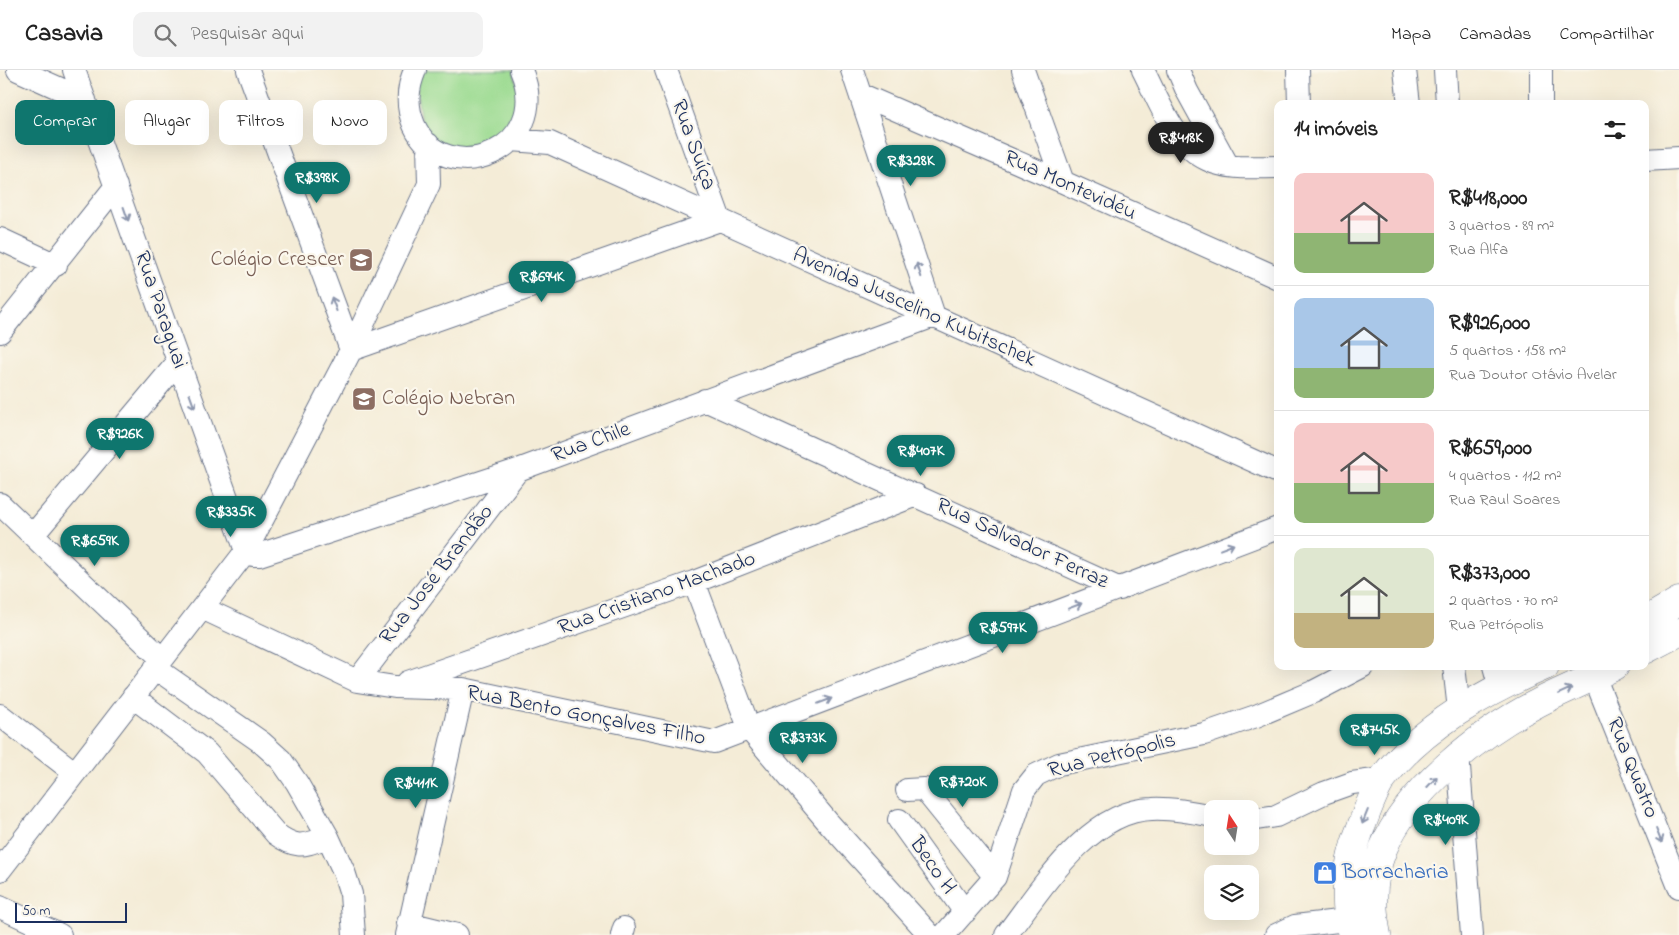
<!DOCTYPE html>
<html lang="pt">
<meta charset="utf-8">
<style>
body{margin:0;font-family:"Indie Flower",sans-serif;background:#f2f2f2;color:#222;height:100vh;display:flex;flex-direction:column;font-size:19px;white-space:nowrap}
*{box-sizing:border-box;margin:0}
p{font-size:16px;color:#767676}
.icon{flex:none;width:28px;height:28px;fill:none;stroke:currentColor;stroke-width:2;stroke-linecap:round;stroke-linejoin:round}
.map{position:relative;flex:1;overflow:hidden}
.panel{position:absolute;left:1274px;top:30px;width:375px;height:570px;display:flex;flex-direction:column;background:#fff;border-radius:10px;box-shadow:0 5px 20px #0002}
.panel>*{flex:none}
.top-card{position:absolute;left:15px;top:30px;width:475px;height:45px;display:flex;gap:10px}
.needle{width:32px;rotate:348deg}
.buttons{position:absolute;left:1204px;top:730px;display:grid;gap:10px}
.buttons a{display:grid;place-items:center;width:55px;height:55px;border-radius:10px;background:#fff;box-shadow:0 5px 20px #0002;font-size:25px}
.scale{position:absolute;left:15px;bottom:12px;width:112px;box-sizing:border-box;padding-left:5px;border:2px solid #1b2f5e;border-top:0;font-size:14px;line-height:18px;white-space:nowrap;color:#1b2f5e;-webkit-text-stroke:4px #fbf7ec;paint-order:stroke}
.price{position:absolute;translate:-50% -42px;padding:0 11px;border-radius:18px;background:#0f766e;color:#fff;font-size:16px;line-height:32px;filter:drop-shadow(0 1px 2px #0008)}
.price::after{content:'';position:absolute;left:50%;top:30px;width:15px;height:11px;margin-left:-8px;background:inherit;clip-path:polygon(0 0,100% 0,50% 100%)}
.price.on{background:#222;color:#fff}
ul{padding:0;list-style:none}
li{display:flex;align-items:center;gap:15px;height:125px;padding:0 20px}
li+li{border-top:1px solid #e0e0e0}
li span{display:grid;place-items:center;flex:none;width:140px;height:100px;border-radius:10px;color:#555}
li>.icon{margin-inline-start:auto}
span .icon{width:60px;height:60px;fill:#fffc;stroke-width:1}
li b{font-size:21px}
h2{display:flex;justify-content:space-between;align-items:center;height:60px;padding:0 20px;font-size:21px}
.chip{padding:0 18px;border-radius:10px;background:#fff;box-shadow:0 5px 20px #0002;font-size:18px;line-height:45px}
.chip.on{background:#0f766e;color:#fff}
header{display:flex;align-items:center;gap:30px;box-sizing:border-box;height:70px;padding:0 25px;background:#fff;border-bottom:1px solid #e0e0e0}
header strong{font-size:24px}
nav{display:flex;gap:28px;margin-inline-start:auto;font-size:18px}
.search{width:350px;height:45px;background:#f2f2f2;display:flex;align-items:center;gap:12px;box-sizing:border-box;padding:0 18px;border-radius:10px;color:#767676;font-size:19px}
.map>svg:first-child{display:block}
.green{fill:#9ada8f;stroke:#5a8476}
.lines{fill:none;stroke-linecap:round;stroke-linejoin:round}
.minor-casing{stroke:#677188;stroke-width:24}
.major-casing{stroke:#677188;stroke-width:29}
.minor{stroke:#fff;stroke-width:22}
.major{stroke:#fff;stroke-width:28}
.oneway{stroke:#8d97ae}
.labels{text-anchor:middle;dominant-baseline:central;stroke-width:4.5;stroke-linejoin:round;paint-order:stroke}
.street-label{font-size:22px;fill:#1b2f5e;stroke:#fbf7ec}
.education-label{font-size:22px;fill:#785e54;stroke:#fbf7ec;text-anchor:end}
.shop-label{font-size:22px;fill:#366cbe;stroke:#fbf7ec;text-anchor:start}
</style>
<header>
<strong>Casavia</strong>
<div class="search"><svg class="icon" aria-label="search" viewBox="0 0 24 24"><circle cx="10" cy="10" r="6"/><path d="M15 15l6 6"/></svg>Pesquisar aqui</div>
<nav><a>Mapa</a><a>Camadas</a><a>Compartilhar</a></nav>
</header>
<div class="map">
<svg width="1679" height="865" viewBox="0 0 1679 865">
<rect width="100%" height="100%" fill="#fbf7ec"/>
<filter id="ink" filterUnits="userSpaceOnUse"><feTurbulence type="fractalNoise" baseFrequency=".02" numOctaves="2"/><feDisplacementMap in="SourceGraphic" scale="10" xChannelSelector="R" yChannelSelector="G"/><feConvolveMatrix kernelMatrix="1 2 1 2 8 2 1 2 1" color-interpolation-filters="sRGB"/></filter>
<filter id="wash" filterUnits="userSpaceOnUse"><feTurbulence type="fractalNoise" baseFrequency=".0096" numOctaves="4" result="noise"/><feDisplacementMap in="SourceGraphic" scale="20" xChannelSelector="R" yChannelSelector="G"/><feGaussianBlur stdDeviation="1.12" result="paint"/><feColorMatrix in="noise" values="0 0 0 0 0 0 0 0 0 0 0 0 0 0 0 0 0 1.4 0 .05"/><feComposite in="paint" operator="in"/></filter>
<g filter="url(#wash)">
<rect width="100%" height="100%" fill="#f4ecd7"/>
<path class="green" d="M421 0H513L522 34 506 67 453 82 422 61 415 10Z"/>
</g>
<g filter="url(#ink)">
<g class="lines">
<defs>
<path id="minor" d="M18 0 85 30
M74 0 246 481 253 485H259L518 400 934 246 852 0
M248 0 351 280 720 150 666 0
M415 0C407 19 406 36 414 55 445 123 555 80 521 0
M1023 0 1063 112
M1143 0C1159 31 1174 75 1208 90 1228 100 1256 97 1278 97
M1178 0 1187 21 1227 94
M1298 0 1299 34
M1405 0 1409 34
M1445 0 1447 34
M1541 0V34
M862 25 1063 112 1278 208
M512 70 550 73 1278 402
M1645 90 1679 88
M0 169 56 195
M0 262 116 116
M705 330 1120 519
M0 434 162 589
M34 464 178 292
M694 512 750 660 827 751 930 865
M202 538 357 611 395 617 463 619 714 672 1278 458
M1454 596 1459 640
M1494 596 1500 618
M1590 596 1679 817
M155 598 261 672 281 690 297 713 328 767 344 802 351 824 354 865
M357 611 518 400
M408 612 694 512 916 425
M133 627 207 683 276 764C298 780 304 775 328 767
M0 645 75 703
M1458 684 1472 865
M907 720 924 719 995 807
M899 750 965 842
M1250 750 1276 746 1324 723 1352 713 1382 709
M0 800 246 481 351 280 429 114 428 74
M0 837 60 865
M408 853 457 865
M407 865 463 619
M622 865 624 858
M944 865 995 807 1024 720 1036 705 1059 694 1204 664 1256 646 1313 622 1363 596
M1006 865C1040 821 1089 740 1152 739 1172 738 1193 742 1212 746
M1276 865 1295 856 1347 850"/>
<path id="major" d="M1645 551 1679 531
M1645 580 1679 562
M1352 865C1342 828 1347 792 1361 757 1367 742 1373 722 1383 708 1423 656 1485 622 1545 596
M1377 865C1371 836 1372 806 1383 779 1407 721 1481 662 1536 634 1562 620 1589 610 1615 596"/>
</defs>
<use href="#minor" class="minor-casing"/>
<use href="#major" class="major-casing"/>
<use href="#minor" class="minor"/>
<use href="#major" class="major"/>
</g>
<defs><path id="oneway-shaft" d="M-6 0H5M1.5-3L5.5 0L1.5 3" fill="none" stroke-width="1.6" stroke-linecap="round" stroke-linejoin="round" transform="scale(1.25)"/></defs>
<g class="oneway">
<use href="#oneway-shaft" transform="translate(126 144) rotate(71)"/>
<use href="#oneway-shaft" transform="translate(919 200) rotate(-108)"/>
<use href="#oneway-shaft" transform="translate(334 234) rotate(-110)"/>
<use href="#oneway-shaft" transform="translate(192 331) rotate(70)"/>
<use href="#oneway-shaft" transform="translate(1227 477) rotate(-21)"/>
<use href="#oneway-shaft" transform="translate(1075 536) rotate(-21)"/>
<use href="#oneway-shaft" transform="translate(1565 621) rotate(-24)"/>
<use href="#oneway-shaft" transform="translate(825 631) rotate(-21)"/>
<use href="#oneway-shaft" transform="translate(1432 712) rotate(-47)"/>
<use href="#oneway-shaft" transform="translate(1365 747) rotate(112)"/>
<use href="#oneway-shaft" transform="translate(1659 766) rotate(68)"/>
</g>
</g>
<defs>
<symbol id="university-square" viewBox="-11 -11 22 22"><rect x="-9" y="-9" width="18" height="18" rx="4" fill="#8d6e63" stroke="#fbf7ec"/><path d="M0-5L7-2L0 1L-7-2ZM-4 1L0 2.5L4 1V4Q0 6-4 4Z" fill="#fff"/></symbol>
<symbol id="school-square" viewBox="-11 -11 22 22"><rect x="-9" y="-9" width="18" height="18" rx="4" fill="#8d6e63" stroke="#fbf7ec"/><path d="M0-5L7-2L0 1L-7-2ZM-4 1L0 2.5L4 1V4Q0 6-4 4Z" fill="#fff"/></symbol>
<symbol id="shop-square" viewBox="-11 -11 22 22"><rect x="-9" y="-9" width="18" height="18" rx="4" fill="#3f7fe0" stroke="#fbf7ec"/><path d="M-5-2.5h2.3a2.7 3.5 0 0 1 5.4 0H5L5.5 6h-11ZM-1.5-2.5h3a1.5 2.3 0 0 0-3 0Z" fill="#fff"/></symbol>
</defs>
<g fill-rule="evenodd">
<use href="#university-square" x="347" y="176" width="28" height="28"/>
<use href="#school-square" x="350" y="315" width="28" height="28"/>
<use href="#shop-square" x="1311" y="789" width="28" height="28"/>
</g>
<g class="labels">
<g class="street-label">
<text transform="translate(693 75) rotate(70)">Rua Suíça</text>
<text transform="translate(1070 116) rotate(24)">Rua Montevidéu</text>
<text transform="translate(914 238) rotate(24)">Avenida Juscelino Kubitschek</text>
<text transform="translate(160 240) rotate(71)">Rua Paraguai</text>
<text transform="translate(591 373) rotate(-20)">Rua Chile</text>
<text transform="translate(1022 474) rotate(25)">Rua Salvador Ferraz</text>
<text transform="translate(437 505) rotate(-52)">Rua José Brandão</text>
<text transform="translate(657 524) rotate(-20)">Rua Cristiano Machado</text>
<text transform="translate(586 646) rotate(11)">Rua Bento Gonçalves Filho</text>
<text transform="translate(1112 686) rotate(-14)">Rua Petrópolis</text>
<text transform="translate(1632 698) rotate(68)">Rua Quatro</text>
<text transform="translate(932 796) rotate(55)">Beco H</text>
</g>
<g class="education-label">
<text x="344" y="190">Colégio Crescer</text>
<text x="382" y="329" text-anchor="start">Colégio Nebran</text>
</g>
<g class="shop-label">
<text x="1342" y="803">Borracharia</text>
</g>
</g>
</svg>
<div class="buttons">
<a><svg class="needle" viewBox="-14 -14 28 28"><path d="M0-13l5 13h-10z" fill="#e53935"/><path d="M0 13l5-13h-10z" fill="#767676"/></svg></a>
<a><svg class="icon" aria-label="layers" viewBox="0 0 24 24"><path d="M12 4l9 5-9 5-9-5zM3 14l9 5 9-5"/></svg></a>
</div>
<div class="scale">50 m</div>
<b class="price on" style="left:1181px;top:94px">R$418K</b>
<b class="price" style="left:911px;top:117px">R$328K</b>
<b class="price" style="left:317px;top:134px">R$398K</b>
<b class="price" style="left:542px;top:233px">R$694K</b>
<b class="price" style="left:120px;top:390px">R$926K</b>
<b class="price" style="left:921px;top:407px">R$407K</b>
<b class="price" style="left:231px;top:468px">R$335K</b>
<b class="price" style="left:95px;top:497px">R$659K</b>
<b class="price" style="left:1003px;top:584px">R$597K</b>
<b class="price" style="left:1375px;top:686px">R$745K</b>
<b class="price" style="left:803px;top:694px">R$373K</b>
<b class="price" style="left:963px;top:738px">R$720K</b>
<b class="price" style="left:416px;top:739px">R$411K</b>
<b class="price" style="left:1446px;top:776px">R$409K</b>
<div class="top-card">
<a class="chip on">Comprar</a>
<a class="chip">Alugar</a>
<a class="chip">Filtros</a>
<a class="chip">Novo</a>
</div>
<section class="panel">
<h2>14 imóveis<svg class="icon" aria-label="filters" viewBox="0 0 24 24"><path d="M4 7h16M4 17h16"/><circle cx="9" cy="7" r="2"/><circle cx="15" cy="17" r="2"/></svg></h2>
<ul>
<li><span style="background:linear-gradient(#f6c9c9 60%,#8fb573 0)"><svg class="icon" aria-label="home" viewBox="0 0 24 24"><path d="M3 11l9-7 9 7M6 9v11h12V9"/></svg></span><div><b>R$418,000</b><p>3 quartos · 89 m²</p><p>Rua Alfa</p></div></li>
<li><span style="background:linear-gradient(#a9c7e8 70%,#8fb573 0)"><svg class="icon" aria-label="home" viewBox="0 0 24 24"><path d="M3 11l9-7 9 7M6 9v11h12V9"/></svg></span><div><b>R$926,000</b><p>5 quartos · 158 m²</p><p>Rua Doutor Otávio Avelar</p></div></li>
<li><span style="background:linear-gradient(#f6c9c9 60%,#8fb573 0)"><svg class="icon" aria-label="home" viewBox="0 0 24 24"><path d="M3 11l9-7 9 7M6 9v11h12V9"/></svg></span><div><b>R$659,000</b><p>4 quartos · 112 m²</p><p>Rua Raul Soares</p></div></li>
<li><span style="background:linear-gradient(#dfe7d0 65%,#c2b280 0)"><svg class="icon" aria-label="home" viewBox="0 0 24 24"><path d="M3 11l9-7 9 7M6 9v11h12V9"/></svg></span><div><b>R$373,000</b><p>2 quartos · 70 m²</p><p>Rua Petrópolis</p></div></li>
</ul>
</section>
</div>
